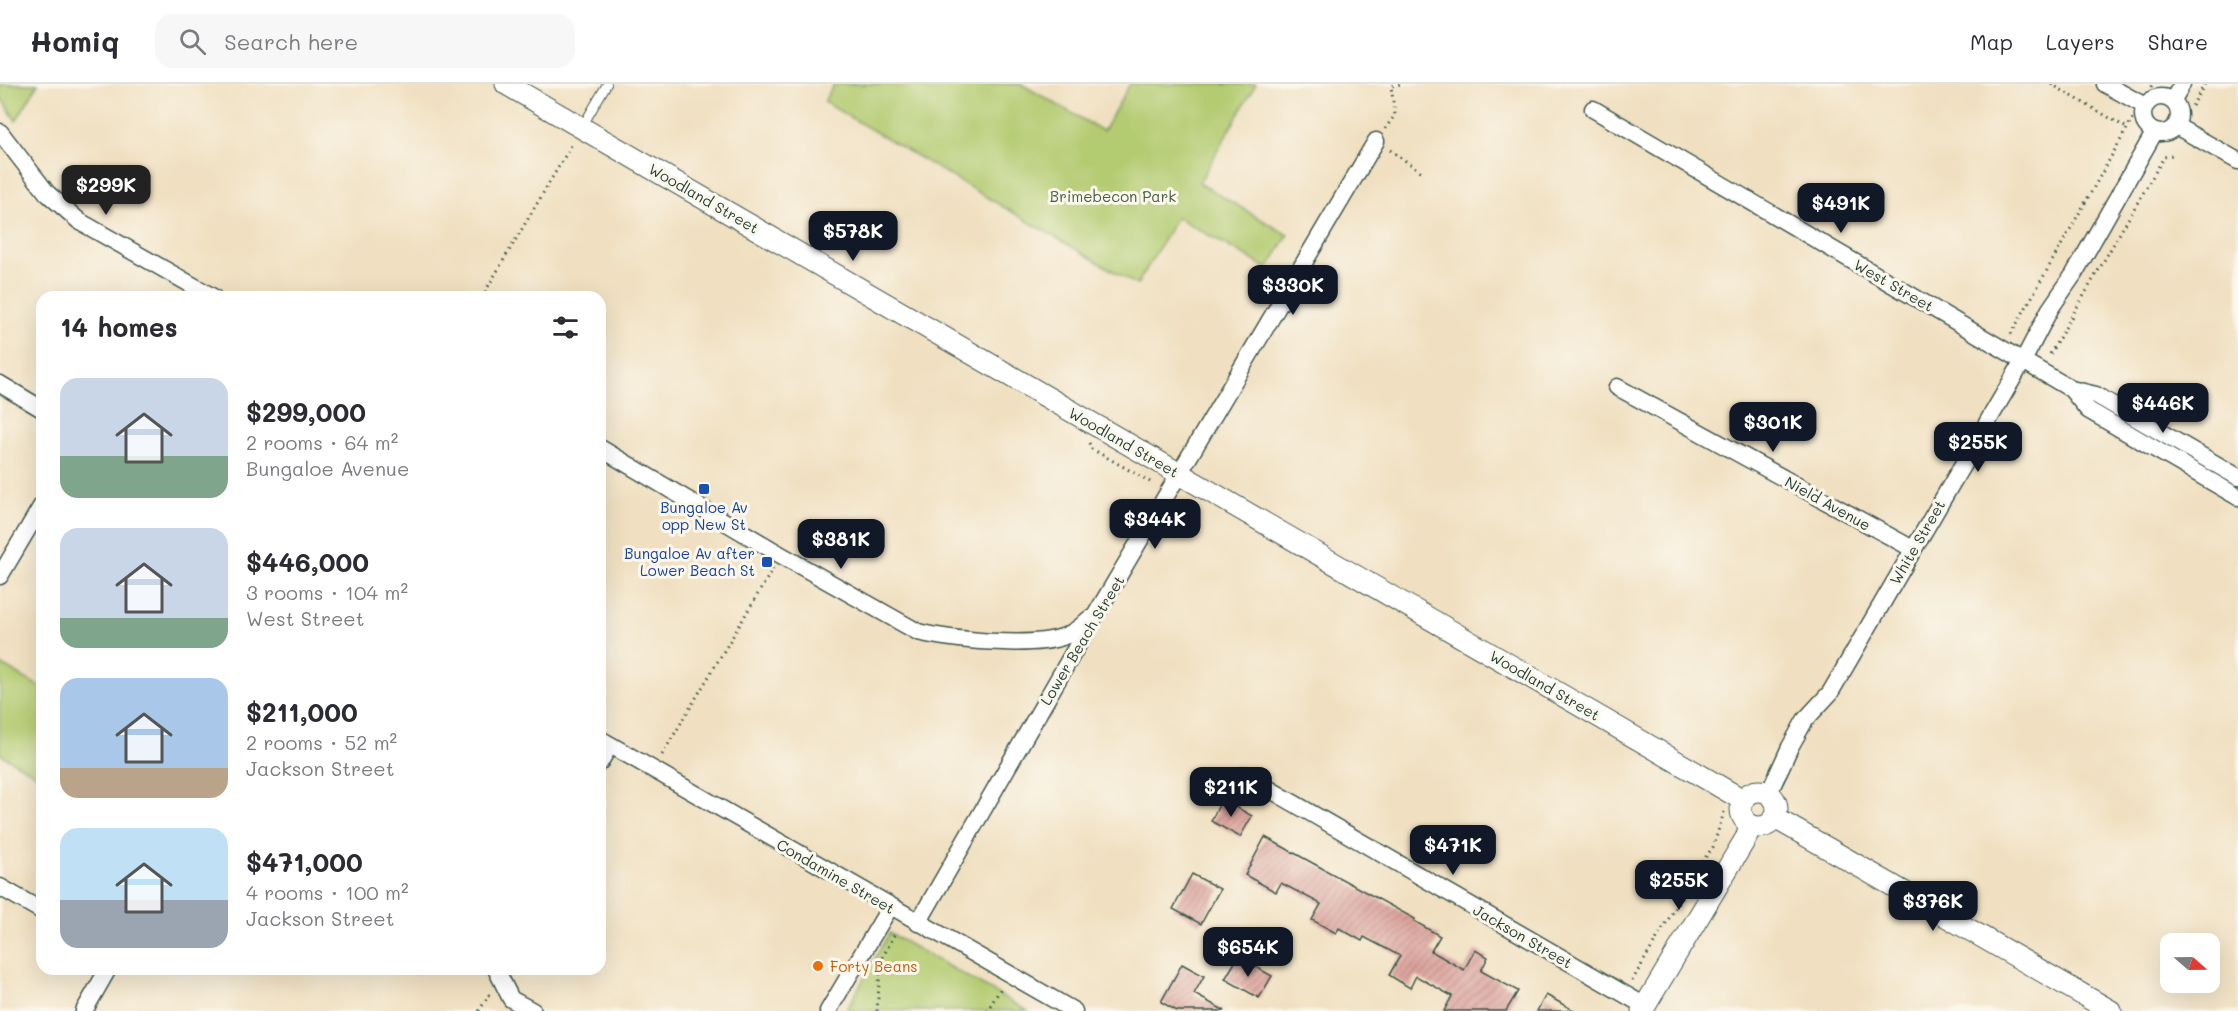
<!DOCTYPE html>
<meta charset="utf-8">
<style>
body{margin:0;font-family:Mali,sans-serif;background:#f7f7f7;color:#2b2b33;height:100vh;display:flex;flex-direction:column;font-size:22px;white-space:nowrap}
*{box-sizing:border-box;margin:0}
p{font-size:20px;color:#7c7c81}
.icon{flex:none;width:33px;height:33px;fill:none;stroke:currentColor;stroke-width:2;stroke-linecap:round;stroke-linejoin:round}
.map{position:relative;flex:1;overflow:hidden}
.side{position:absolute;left:36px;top:207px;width:570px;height:684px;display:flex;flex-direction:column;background:#fff;border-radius:18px;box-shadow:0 6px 24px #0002}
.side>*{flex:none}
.needle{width:39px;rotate:110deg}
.fabs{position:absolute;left:2160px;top:849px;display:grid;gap:12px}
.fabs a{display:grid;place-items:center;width:60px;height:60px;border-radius:12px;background:#fff;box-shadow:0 6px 24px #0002;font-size:30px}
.price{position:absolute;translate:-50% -51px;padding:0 14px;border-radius:12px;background:#111827;color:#fff;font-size:20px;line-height:39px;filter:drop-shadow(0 2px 3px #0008)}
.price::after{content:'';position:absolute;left:50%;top:36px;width:18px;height:14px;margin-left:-9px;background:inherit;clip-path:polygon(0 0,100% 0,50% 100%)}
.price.selected{background:#222;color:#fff}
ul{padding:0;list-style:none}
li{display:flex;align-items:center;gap:18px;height:150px;padding:0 24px}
li span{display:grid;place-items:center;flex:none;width:168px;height:120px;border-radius:18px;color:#555}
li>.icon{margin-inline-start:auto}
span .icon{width:72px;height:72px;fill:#fffc;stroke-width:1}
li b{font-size:26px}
h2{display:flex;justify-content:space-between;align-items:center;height:72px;padding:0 24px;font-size:26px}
header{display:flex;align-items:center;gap:36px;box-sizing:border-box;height:84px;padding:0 30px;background:#fff;border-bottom:2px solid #e1e1e2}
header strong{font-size:28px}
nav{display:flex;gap:33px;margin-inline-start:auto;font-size:21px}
.search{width:420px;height:54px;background:#f7f7f7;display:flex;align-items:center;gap:15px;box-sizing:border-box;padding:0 21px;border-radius:18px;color:#7c7c81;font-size:22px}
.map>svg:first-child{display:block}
.green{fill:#b3cb71;stroke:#698452;stroke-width:1.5}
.building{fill:url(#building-hatch)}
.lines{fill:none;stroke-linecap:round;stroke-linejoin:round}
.service-casing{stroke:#3e5549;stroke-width:10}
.minor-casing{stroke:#3e5549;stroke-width:19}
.tertiary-casing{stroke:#3e5549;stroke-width:23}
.path{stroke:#3e5549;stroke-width:3;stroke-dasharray:1.5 4.5;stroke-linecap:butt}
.service{stroke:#fff;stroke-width:8}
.minor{stroke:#fff;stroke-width:16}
.tertiary{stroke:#fff;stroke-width:21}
.transit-dot{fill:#1a4fb4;stroke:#fbf7ec;stroke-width:2}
.food-dot{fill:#e8710a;stroke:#fbf7ec;stroke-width:2}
.labels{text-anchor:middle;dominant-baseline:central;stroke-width:6;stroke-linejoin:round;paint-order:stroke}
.park-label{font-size:15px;fill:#446043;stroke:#fbf7ec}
.street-label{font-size:15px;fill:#1f3d34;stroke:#fbf7ec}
.transit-label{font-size:15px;fill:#164399;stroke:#fbf7ec}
.food-label{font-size:15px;fill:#c56008;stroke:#fbf7ec;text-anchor:start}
</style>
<header>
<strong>Homiq</strong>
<div class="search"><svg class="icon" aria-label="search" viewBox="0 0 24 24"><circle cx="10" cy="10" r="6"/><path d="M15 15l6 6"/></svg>Search here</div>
<nav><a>Map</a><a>Layers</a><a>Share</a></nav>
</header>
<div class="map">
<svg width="2238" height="927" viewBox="0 0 2238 927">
<defs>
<pattern id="building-hatch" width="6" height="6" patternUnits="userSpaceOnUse" patternTransform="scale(1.5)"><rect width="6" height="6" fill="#dca29b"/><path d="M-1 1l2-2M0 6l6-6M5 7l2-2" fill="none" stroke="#b2857f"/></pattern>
</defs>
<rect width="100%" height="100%" fill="#fbf7ec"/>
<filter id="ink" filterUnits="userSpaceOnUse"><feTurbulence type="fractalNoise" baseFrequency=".0167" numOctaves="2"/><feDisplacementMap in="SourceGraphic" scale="12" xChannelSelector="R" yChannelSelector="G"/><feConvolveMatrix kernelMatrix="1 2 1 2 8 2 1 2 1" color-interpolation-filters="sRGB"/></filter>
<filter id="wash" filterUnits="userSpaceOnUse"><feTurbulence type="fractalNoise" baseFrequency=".008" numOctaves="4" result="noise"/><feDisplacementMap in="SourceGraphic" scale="24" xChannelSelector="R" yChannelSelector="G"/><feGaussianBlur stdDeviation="1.35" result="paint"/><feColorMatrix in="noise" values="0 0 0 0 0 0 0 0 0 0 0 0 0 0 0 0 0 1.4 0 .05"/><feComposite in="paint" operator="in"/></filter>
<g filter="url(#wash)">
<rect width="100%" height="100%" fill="#f0e0c1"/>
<path class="green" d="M0 0H38L16 37 0 12Z
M834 0H1021L1103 47 1130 0H1256L1199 99 1288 151 1268 185 1177 133 1137 201 824 18Z
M0 580 42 604V694L0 670Z
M889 849 1028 927H846Z"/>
<g id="blocks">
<path class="building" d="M1222 715 1252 732 1240 753 1211 737Z
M1265 753 1415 835 1414 837 1440 852 1431 867 1464 886 1475 866 1488 873 1481 887 1518 907 1506 927H1444L1452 912 1416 892 1410 904 1389 891 1400 872 1364 853 1362 857 1339 844 1336 849 1312 836 1321 820 1281 799 1276 808 1245 791Z
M1192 790 1220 805 1201 840 1173 825Z
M1238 873 1272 892 1259 914 1225 895Z
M1182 880 1204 892 1194 910 1225 927H1177L1161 918Z
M1546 911 1575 927H1537Z"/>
</g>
</g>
<g filter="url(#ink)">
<use href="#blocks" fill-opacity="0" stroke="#3e5549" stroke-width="1.5"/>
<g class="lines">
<defs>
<path id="service" d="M582 43 607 0"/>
<path id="minor" d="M2105 0 2145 22
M2143 31a18 18 0 1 1 36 0a18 18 0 1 1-36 0Z
M2173 16 2182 0
M1593 25 2071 305 2096 311 2238 393
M2176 42 2238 77
M0 48 47 109 79 137 213 213
M0 300 42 325
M1617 303 1913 465
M2071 305 2088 326 2238 413
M600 364 781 471 918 548C950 556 1031 564 1062 553 1072 550 1081 543 1089 535
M0 492 42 421
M600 655 1074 927
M600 678 610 661
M1245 691 1645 922
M1769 709 1790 663 1805 636 1830 609 2023 277 2050 225 2074 190 2154 49
M0 803 42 827
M918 839 1076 564 1376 57
M496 885 511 915 533 927
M84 927 108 885
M828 927 890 823"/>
<path id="tertiary" d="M506 0 1743 716
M1741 725a18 18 0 1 1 36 0a18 18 0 1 1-36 0Z
M1775 734 2111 927
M1642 927 1746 754 1750 741"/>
</defs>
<use href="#service" class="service-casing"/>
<use href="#minor" class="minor-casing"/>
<use href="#tertiary" class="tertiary-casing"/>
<path class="path" d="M2051 0 2127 44
M2151 3 2152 0
M2192 22 2205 0
M1385 45 1395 31 1391 2 1401 0
M1390 66 1423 89
M482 213 572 60
M2011 250 2133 34
M2050 270 2164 73 2172 71
M1089 359 1092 365 1152 399
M662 671 774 483
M1632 897 1702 778 1713 763 1725 725
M479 927 489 911 491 912
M877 927 881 876 895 850
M987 927 1001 904"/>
<use href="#service" class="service"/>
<use href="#minor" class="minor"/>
<use href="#tertiary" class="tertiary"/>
</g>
</g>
<g class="transit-dot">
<rect x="698" y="399" width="12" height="12" rx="3"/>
<rect x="761" y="472" width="12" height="12" rx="3"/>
</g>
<circle class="food-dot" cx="818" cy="882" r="6"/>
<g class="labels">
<g class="park-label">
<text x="1113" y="112">Brimebecon Park</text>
</g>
<g class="street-label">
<text transform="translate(704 114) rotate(30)">Woodland Street</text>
<text transform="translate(1894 201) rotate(30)">West Street</text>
<text transform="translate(1124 358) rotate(30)">Woodland Street</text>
<text transform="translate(1828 419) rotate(29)">Nield Avenue</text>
<text transform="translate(1917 458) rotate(-60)">White Street</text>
<text transform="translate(1082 556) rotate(-59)">Lower Beach Street</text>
<text transform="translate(1545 601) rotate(30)">Woodland Street</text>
<text transform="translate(836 792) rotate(30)">Condamine Street</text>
<text transform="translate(1523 852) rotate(30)">Jackson Street</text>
</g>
<g class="transit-label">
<text x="704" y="423">Bungaloe Av<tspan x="704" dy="17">opp New St</tspan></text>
<text x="755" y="469" text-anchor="end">Bungaloe Av after<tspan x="755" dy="17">Lower Beach St</tspan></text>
</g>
<g class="food-label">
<text x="830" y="882">Forty Beans</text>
</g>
</g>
</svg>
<div class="fabs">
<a><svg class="needle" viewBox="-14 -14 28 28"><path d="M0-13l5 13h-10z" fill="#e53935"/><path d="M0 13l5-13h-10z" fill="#7c7c81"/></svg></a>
</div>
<b class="price selected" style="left:106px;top:132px">$299K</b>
<b class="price" style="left:1841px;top:150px">$491K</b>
<b class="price" style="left:853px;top:178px">$578K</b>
<b class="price" style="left:1293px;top:232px">$330K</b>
<b class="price" style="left:2163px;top:350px">$446K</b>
<b class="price" style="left:1773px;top:369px">$301K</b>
<b class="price" style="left:1978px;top:389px">$255K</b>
<b class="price" style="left:1155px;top:466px">$344K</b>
<b class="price" style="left:841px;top:486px">$381K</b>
<b class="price" style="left:1231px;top:734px">$211K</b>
<b class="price" style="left:1453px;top:792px">$471K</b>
<b class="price" style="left:1679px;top:827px">$255K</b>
<b class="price" style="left:1933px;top:848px">$376K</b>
<b class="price" style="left:1248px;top:894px">$654K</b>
<section class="side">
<h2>14 homes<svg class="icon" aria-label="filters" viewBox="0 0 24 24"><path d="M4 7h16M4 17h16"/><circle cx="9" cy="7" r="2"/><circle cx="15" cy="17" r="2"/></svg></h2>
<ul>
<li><span style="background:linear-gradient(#c9d6e8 65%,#7fa58c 0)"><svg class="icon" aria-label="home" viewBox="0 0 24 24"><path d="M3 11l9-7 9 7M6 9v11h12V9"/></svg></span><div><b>$299,000</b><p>2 rooms · 64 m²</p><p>Bungaloe Avenue</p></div></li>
<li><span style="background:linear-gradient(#c9d6e8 75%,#7fa58c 0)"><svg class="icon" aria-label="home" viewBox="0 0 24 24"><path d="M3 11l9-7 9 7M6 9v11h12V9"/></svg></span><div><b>$446,000</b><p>3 rooms · 104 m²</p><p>West Street</p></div></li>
<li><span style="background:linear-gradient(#a9c7e8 75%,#b9a48a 0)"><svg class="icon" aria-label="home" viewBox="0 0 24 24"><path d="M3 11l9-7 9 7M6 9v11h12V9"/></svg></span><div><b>$211,000</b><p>2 rooms · 52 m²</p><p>Jackson Street</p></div></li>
<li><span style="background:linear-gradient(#bfe0f5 60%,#9aa5b1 0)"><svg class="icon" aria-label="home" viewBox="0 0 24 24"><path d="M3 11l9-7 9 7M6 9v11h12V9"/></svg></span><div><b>$471,000</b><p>4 rooms · 100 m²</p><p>Jackson Street</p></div></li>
</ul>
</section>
</div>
